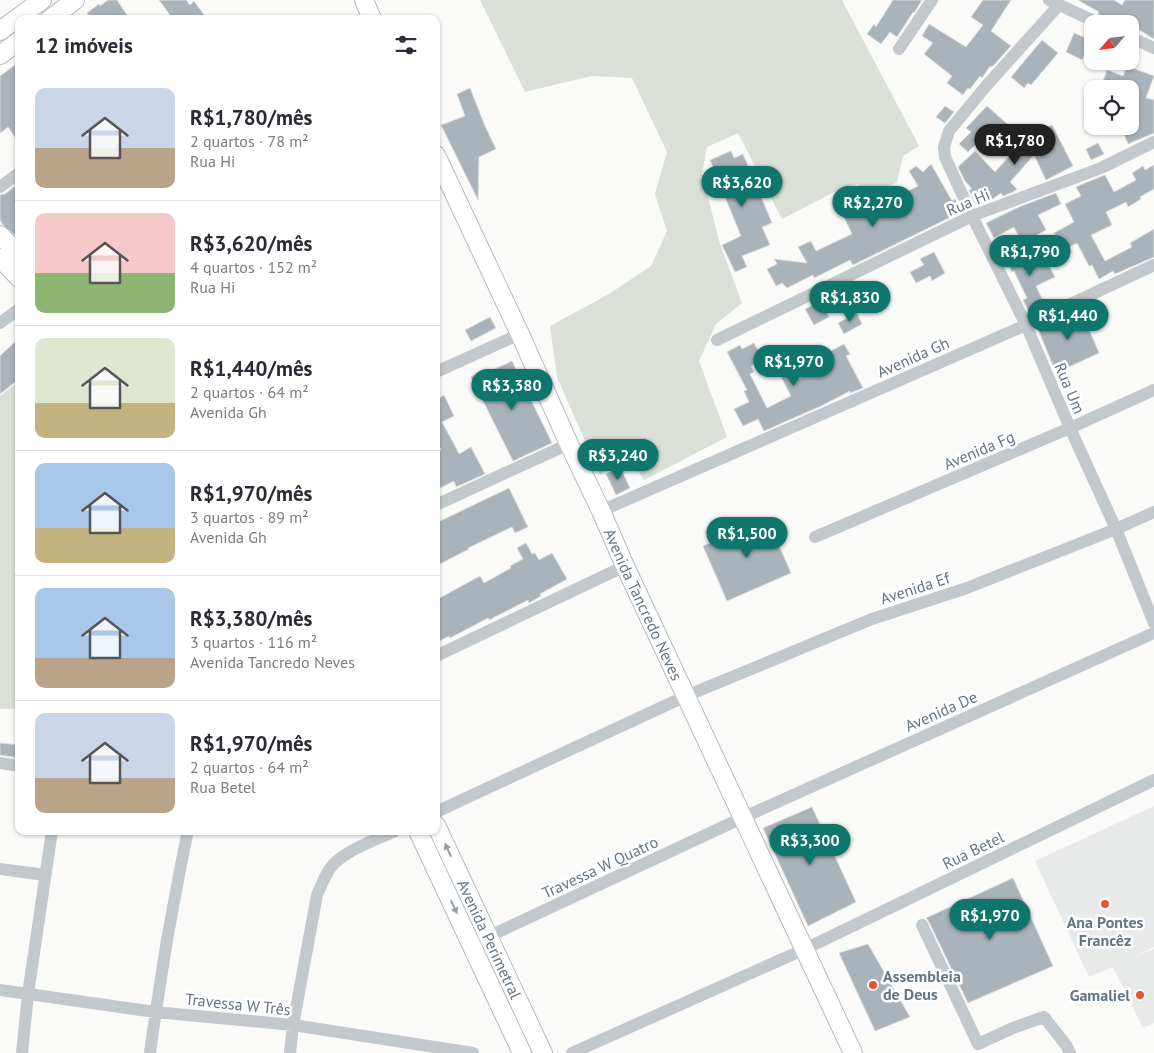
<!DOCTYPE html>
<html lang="pt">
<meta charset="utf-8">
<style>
body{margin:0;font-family:"PT Sans",sans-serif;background:#f2f2f3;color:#2b2b33;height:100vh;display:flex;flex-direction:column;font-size:19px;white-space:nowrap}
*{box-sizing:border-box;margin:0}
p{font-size:16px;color:#7c7c81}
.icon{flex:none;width:28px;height:28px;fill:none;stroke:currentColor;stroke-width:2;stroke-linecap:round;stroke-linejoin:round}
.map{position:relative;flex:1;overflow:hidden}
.drawer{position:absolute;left:15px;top:15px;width:425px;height:820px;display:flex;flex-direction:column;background:#fff;border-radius:10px;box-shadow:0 1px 4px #0004}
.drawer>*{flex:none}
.needle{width:32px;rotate:242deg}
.fabs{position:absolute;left:1084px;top:15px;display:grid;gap:10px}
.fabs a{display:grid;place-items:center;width:55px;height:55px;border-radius:10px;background:#fff;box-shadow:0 1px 4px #0004;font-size:25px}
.price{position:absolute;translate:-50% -42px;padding:0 11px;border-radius:18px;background:#0f766e;color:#fff;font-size:16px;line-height:32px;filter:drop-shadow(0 1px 2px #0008)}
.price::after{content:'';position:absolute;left:50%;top:30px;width:15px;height:11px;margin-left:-8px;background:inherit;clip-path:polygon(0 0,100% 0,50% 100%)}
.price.selected{background:#222;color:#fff}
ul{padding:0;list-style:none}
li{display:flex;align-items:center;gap:15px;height:125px;padding:0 20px}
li+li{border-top:1px solid #e1e1e2}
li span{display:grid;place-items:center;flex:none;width:140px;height:100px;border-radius:10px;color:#555}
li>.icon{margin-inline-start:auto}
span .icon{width:60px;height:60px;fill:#fffc;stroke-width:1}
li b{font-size:21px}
h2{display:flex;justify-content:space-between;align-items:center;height:60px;padding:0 20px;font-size:21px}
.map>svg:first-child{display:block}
.built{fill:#e8e9e9}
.green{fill:#dadfd7}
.building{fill:#aab3b9;stroke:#dcdcda}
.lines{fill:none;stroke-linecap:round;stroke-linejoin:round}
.secondary-casing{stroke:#b3babf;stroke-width:20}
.street{stroke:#c3c8cc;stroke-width:12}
.secondary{stroke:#fff;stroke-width:18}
.oneway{fill:#939fa8}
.poi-dot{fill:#e4572e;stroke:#fff;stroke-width:2}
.labels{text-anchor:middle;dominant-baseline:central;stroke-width:5;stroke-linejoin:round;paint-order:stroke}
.street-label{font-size:16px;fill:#657683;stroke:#fff}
.poi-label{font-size:16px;font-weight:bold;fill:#657683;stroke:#fff}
</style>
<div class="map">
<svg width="1154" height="1053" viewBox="0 0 1154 1053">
<rect width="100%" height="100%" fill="#fafaf8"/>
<path class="built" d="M1154 806V947L1135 956 1154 949V1023L1143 1028 1113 967 1089 977 1035 861Z"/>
<path class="green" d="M480 0H842L919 146 903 156 897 182 870 199 858 184 840 189 782 219 738 133 707 147 702 173 719 241 742 303 716 324 699 361 727 437 644 480 628 455 600 475 557 377 550 326 609 294 651 266 667 231 655 194 667 152 632 78 591 76 525 92Z
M19 381V709H0V396Z"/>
<path class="building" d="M108 0H117L127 15 121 19H91L87 13 99 4 100 6Z
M159 0H186L190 5 194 1 207 19H173Z
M893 0H922L914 13 913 12 897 37 890 32 881 44 867 34 874 24 876 27Z
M983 0H1011L991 31 1011 46 992 67 990 66 982 78 980 76 970 89 968 88 963 95 947 83 952 76 924 54 933 43 922 36 929 24 966 47 983 25 971 17Z
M1078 0H1114L1122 5 1125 0H1154V39L1130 24H1117L1110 19 1109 21 1104 17 1098 14 1099 12Z
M1074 33 1088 39 1085 45 1089 46 1082 60 1066 52Z
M1042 40 1058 53 1031 85 1028 83 1024 88 1011 77Z
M19 62V143L8 127 0 133V76Z
M1127 66 1154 76 1146 98 1154 100V133L1128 144 1122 129 1130 126V89H1100L1107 70 1123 76Z
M470 88 485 126 496 149 479 157 478 200 441 125 465 116 457 94Z
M945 106 954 112 945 123 936 117Z
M987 106 1014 130 1003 142 990 131 968 152 959 144 971 132 966 128Z
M1052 125 1073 166 1046 180 1034 155 1010 182 1017 189 1013 192 1003 196 1001 193 990 201 984 203 982 199 975 203 969 190 972 189 965 181 958 167 975 151 995 172 1012 153 1009 149 1043 132 1042 130Z
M1098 143 1104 154 1091 160 1086 149Z
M731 151 734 158 743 154 772 223 762 227 770 245 742 256 747 267 735 272 722 245 741 236 710 160Z
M931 164 952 201 955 199 959 208 957 214 853 265 850 260 814 278 813 275 787 288 782 283 776 286 767 269 777 264 774 259 807 263 798 247 811 241 816 251 852 234 836 201 854 192 864 211 878 204 879 206 918 186 909 171 916 166 923 172Z
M1154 165V189L1140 197 1141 199 1128 207 1126 202 1106 212 1112 225 1091 235 1105 261 1132 247 1130 243 1154 229V257L1115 274 1113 271 1099 279 1092 265 1089 266 1077 243 1063 250 1054 233 1074 222 1065 204 1081 196 1076 187 1085 183 1105 175 1114 192 1136 180 1132 173 1143 166 1145 170Z
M19 183V238L4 226 0 220V195L5 194Z
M1056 193 1061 204 1038 215 1046 230 1022 243 1014 227 994 238 986 223 1019 207Z
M1028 245 1039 267 1047 262 1055 277 1036 286 1046 307 1030 314 1023 300 1027 298 1014 271 1012 272 1005 257Z
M934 252 945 273 932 281 930 276 916 283 910 272 924 265 920 259Z
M821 301 829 317 814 325 805 309Z
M1081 310 1099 353 1056 373 1038 329 1053 321 1054 323Z
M857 313 862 324 844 334 838 323Z
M490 317 496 328 471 341 465 330Z
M19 338V379L0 394V356Z
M754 343 763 359 751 366 754 372 750 374 767 408 791 396 780 375 790 369 796 380 817 369 816 367 833 358 829 352 844 344 850 354 846 356 863 388 850 393V391L821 406 764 431 758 419 743 426 734 409 749 402 744 391 747 390 727 352 740 345 742 349Z
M512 361 552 443 513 461 471 377 483 371 484 374Z
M444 395 454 416 442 422 454 444 459 454 471 447 485 474 456 487 454 481 436 490V453L441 450 436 440V400Z
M620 467 630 488 616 495 606 474Z
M509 488 528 527 515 533 512 527 468 548 469 549 436 566V552L440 550 436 544V523Z
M767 518 791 573 727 601 703 546Z
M526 543 532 554 535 553 539 560 552 553 567 579 540 594 541 596 529 603 528 600 489 620 488 618 450 638 449 636 436 643V600L480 576 484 583 511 568 510 566 523 559 517 548Z
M0 743 19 745V758L0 755Z
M812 807 856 902 808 926 763 828Z
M1013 878 1053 966 968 1003 929 922 926 918Z
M868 944 910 1017 875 1031 839 953Z"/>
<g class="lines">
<defs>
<g id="secondary">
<path d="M364 0 372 19"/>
<path d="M50 19 75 0"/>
<path d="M0 31 42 0"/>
<path d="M0 55 19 41"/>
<path id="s1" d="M436 155 520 334 569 444 601 511 625 566 853 1053"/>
<path d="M0 235 19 254"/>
<path d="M0 258 19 278"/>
<path id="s2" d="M436 825 543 1053"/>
<path d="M418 831 522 1053"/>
</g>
</defs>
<use href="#secondary" class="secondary-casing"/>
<path class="street" d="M1049 0 1100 24
M1059 5 987 85 949 131 944 147 945 157 972 216 1026 325 1070 428 1116 529 1154 623
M1130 37 1154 48
M899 49 932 0
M0 187 19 173
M0 323 19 309
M717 340 972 216 1101 168 1154 142
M436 372 520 334
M436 505 503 474 569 444
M601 511 1026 325 1154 265
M815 537 1070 428 1154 390
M436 656 625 566
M0 763 19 766
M436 812 686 696 872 619 967 588 1116 529 1154 512
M0 869 45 875
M922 925 978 1044 1013 1028 1044 1017 1066 1045 1070 1053
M481 940 742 818 1154 633
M0 990 155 1012 293 1025 473 1053
M22 1053 28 994 52 831
M150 1053C155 1015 161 978 167 940 174 903 180 867 188 831
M290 1053 293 1025 317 895C321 886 325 875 331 867 345 850 376 840 395 831
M572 1053 805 949 1154 780"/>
<use href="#secondary" class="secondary"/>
</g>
<defs><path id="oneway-solid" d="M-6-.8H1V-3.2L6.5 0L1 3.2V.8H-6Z" transform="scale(1.25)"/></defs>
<g class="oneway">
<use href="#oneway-solid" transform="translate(448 850) rotate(-115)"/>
<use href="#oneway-solid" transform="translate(454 907) rotate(65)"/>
</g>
<g class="poi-dot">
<circle cx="1105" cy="904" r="5"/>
<circle cx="873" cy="985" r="5"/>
<circle cx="1140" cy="995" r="5"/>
</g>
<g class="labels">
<g class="street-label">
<text transform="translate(968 202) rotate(-23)">Rua Hi</text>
<text transform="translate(913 357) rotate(-24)">Avenida Gh</text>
<text transform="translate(1070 388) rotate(67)">Rua Um</text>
<text transform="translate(979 450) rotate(-23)">Avenida Fg</text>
<text transform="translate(915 588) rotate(-18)">Avenida Ef</text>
<text stroke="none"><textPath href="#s1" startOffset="495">Avenida Tancredo Neves</textPath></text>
<text transform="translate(941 711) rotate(-24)">Avenida De</text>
<text transform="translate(973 850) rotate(-26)">Rua Betel</text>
<text transform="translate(600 867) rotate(-25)">Travessa W Quatro</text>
<text stroke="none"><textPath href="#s2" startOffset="126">Avenida Perimetral</textPath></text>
<text transform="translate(238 1004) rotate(6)">Travessa W Três</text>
</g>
<g class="poi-label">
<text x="1105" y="922">Ana Pontes<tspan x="1105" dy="18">Francêz</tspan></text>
<text x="883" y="976" text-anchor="start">Assembleia<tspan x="883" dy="18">de Deus</tspan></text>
<text x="1130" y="995" text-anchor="end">Gamaliel</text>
</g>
</g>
</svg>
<div class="fabs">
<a><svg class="needle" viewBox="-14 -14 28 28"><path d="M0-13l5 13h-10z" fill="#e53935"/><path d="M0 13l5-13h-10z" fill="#7c7c81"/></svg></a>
<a><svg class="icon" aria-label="locate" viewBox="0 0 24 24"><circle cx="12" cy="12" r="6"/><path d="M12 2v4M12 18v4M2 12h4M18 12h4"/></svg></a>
</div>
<b class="price selected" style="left:1015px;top:166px">R$1,780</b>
<b class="price" style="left:742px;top:208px">R$3,620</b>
<b class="price" style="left:873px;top:228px">R$2,270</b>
<b class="price" style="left:1030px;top:277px">R$1,790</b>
<b class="price" style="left:850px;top:323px">R$1,830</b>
<b class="price" style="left:1068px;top:341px">R$1,440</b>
<b class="price" style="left:794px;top:387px">R$1,970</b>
<b class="price" style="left:512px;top:411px">R$3,380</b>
<b class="price" style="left:618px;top:481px">R$3,240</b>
<b class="price" style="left:747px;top:559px">R$1,500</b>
<b class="price" style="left:810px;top:866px">R$3,300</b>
<b class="price" style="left:990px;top:941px">R$1,970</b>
<section class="drawer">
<h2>12 imóveis<svg class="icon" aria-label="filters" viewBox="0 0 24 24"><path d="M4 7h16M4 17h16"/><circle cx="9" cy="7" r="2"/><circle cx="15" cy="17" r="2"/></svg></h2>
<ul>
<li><span style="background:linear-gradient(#c9d6e8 60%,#b9a48a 0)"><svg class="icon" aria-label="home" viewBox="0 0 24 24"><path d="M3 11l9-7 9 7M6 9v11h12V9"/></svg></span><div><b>R$1,780/mês</b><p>2 quartos · 78 m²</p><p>Rua Hi</p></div></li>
<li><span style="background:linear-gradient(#f6c9c9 60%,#8fb573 0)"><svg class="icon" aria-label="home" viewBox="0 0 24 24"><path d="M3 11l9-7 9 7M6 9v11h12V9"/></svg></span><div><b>R$3,620/mês</b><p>4 quartos · 152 m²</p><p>Rua Hi</p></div></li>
<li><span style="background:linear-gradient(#dfe7d0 65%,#c2b280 0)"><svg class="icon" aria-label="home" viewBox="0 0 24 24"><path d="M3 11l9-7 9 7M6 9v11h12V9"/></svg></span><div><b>R$1,440/mês</b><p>2 quartos · 64 m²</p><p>Avenida Gh</p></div></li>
<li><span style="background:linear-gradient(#a9c7e8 65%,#c2b280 0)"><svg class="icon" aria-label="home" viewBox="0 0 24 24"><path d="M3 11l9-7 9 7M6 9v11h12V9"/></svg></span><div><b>R$1,970/mês</b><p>3 quartos · 89 m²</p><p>Avenida Gh</p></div></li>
<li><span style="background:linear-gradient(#a9c7e8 70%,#b9a48a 0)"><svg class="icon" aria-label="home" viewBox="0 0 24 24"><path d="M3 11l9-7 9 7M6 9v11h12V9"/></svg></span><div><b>R$3,380/mês</b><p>3 quartos · 116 m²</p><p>Avenida Tancredo Neves</p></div></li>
<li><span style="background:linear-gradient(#c9d6e8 65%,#b9a48a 0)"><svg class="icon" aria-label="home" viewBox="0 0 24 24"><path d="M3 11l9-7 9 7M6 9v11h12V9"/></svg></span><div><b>R$1,970/mês</b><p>2 quartos · 64 m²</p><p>Rua Betel</p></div></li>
</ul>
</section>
</div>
